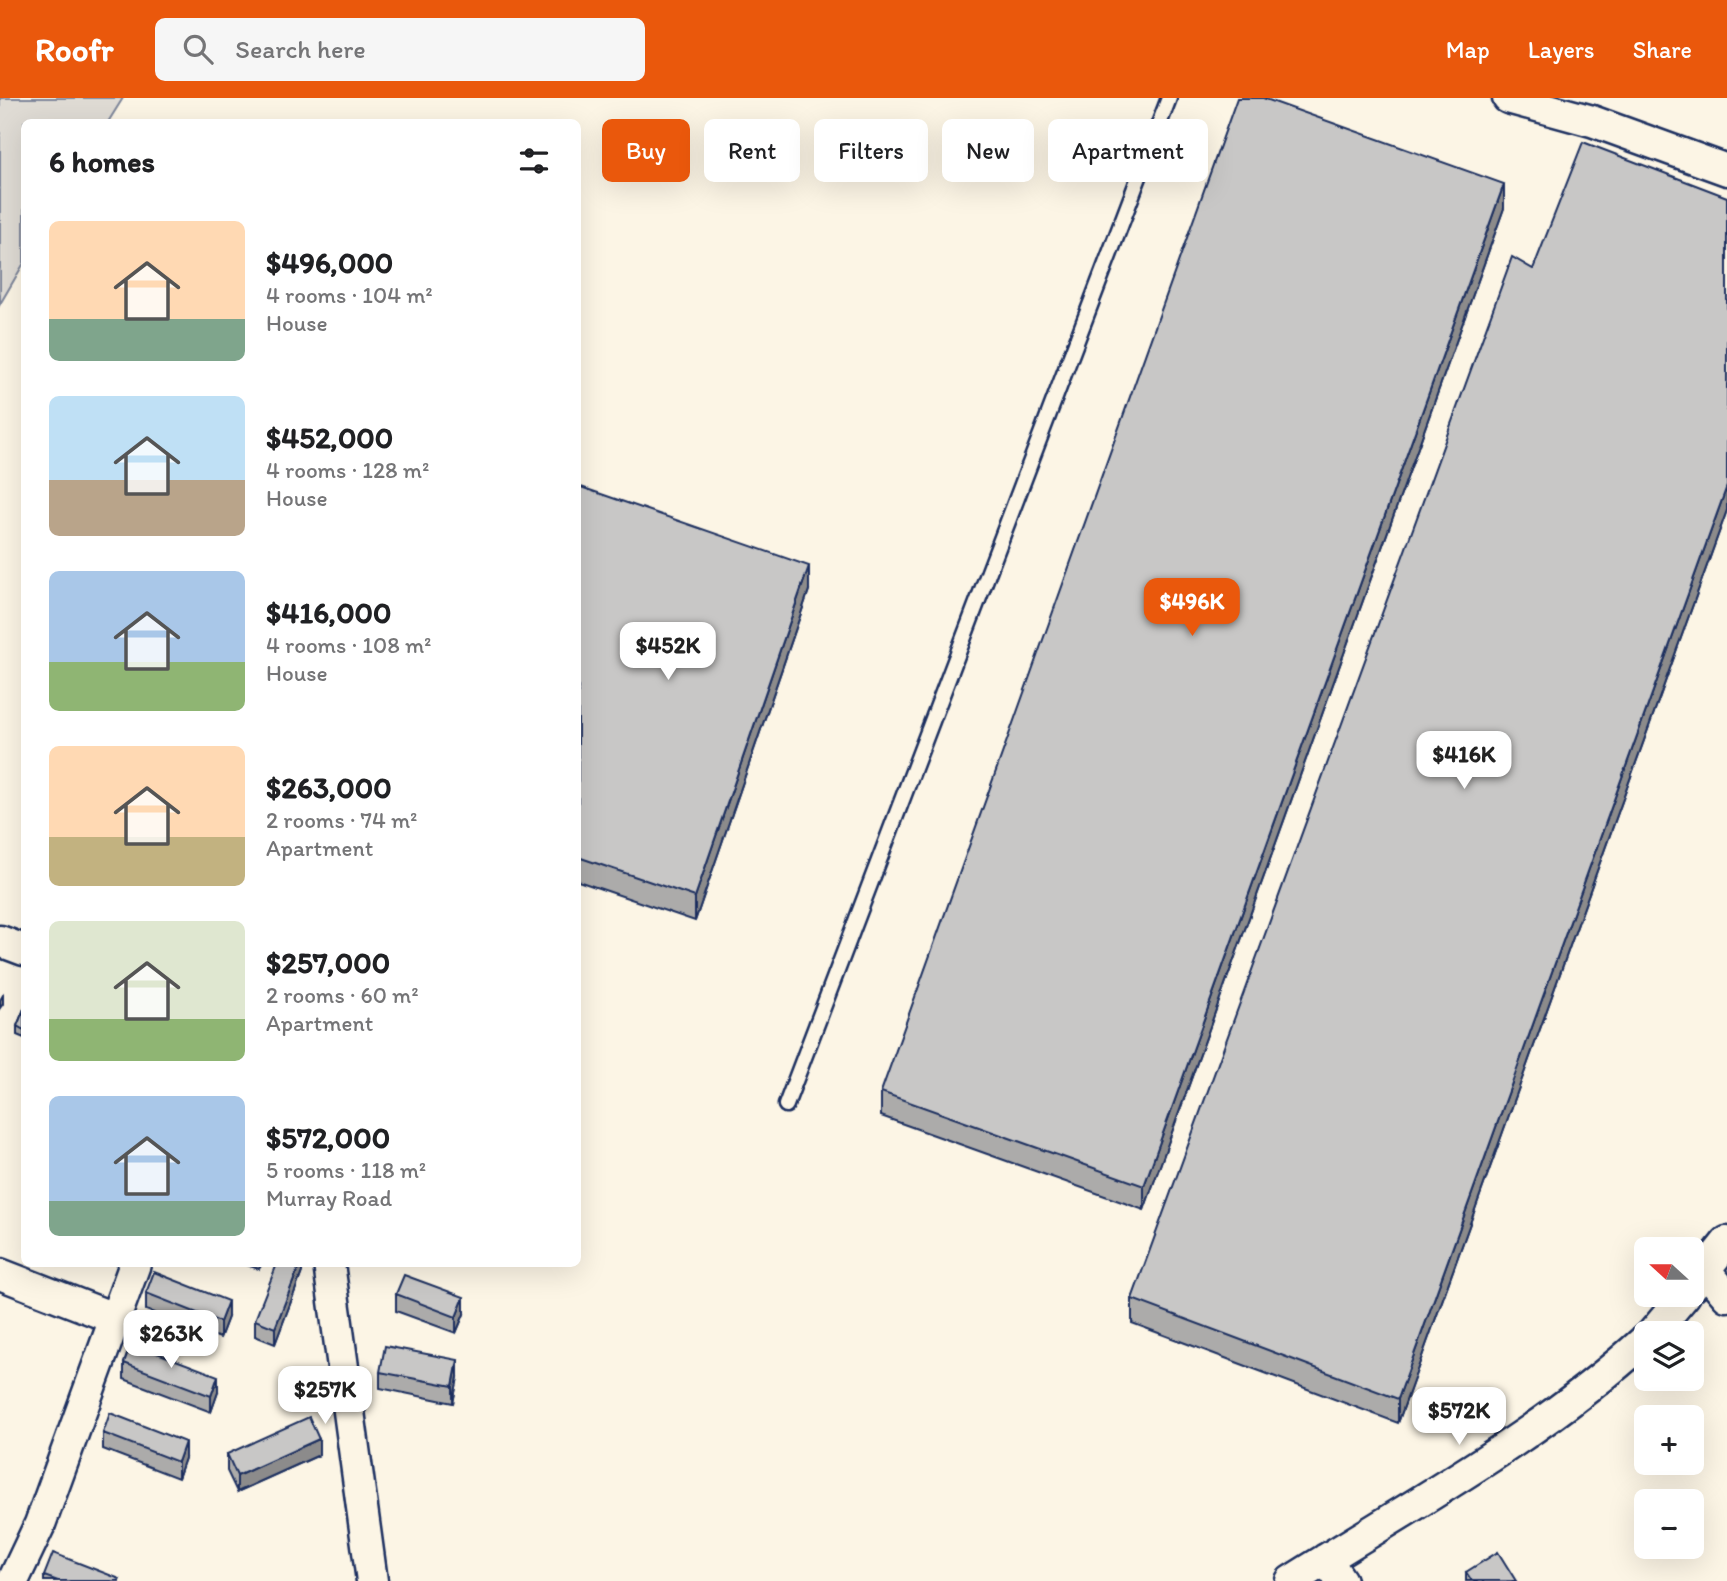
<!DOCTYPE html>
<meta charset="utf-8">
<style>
body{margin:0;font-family:Itim,sans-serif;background:#f6f6f6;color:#202124;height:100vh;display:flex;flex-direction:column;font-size:26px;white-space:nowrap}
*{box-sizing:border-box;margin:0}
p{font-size:23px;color:#757577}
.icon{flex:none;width:38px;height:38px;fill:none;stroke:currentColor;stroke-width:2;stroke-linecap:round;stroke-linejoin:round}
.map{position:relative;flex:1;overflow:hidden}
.drawer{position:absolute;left:21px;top:21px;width:560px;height:1148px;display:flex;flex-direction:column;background:#fff;border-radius:10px;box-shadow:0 7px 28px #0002}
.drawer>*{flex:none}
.banner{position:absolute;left:602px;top:21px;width:665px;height:63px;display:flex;gap:14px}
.needle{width:46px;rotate:291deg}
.controls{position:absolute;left:1634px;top:1139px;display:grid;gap:14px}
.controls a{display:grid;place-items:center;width:70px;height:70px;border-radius:10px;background:#fff;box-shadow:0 7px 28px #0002;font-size:35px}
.price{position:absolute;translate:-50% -60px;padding:0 16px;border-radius:14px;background:#fff;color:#222;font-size:23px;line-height:46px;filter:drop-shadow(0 2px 4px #0008)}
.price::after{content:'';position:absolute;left:50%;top:42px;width:21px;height:16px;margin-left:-10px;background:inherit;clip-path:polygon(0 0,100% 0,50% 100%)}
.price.selected{background:#ea580c;color:#fff}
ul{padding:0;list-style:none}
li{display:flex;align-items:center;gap:21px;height:175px;padding:0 28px}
li span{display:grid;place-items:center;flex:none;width:196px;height:140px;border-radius:10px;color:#555}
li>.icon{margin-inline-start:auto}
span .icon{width:84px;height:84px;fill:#fffc;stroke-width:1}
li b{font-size:30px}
h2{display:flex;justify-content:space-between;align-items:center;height:84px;padding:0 28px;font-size:30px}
.tag{padding:0 24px;border-radius:10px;background:#fff;box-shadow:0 7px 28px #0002;font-size:24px;line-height:63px}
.tag.selected{background:#ea580c;color:#fff}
header{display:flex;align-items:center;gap:42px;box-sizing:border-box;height:98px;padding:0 35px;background:#ea580c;color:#fff}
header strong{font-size:33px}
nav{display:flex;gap:38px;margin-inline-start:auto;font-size:24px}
.search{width:490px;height:63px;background:#f6f6f6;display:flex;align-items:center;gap:18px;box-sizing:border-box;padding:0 24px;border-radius:10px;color:#757577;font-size:26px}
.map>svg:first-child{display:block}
.green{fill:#dfdbd4;stroke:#7d8599;stroke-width:2}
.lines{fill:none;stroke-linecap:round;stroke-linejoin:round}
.lane-casing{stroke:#1b2f5e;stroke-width:19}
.street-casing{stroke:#1b2f5e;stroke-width:35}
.lane{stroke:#fcf5e5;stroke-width:14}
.street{stroke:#fcf5e5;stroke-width:30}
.wall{fill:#acabaa;stroke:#1b2f5e;stroke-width:2}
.shaded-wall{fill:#8c8b8b;stroke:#1b2f5e;stroke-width:2}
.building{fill:#c8c7c6;stroke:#1b2f5e;stroke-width:2}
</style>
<header>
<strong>Roofr</strong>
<div class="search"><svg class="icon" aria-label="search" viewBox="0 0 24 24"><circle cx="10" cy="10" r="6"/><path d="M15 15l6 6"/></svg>Search here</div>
<nav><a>Map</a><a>Layers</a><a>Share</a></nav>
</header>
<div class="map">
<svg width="1727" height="1483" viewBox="0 0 1727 1483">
<rect width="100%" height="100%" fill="#fcf5e5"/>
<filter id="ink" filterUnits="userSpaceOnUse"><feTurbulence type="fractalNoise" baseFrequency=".0143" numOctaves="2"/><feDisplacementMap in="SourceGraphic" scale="14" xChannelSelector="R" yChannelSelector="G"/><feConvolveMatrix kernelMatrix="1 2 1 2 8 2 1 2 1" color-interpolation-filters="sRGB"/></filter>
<g filter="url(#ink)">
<path class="green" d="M0 0H123L108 24H24V165L0 206Z"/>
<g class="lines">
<defs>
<path id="lane" d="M786 1007 1169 0"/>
<path id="street" d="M1508 0 1592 23 1727 72
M0 843 24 852
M329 1166 372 1483
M1705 1172 1727 1198
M0 1176 116 1221
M1692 1188 1727 1144
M1652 1236 1685 1197
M1326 1461 1341 1483
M13 1483 40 1426 135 1166
M1291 1483C1413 1406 1540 1338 1647 1240"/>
</defs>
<use href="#lane" class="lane-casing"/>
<use href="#street" class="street-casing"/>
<use href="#lane" class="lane"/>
<use href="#street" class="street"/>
</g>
<path class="wall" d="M1727 99V412L1398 1325 1132 1225V1201Z
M1504 110 1144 1112 881 1018V994Z
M578 388 809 492 695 823 578 783Z
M24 911V940L17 937V928Z
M244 1166H262L259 1171Z
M302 1166V1174L275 1246 255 1238V1222Z
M146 1195 228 1219 220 1240 146 1212Z
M396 1196 464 1216 456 1235 396 1213Z
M124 1265 218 1294 211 1314 124 1281Z
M380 1274 458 1279 453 1305 380 1290Z
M103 1335 185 1360 178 1380 103 1351Z
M227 1356 319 1357 237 1394 227 1373Z
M1466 1474 1516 1483H1466Z
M44 1478 120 1483H44Z"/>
<path class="shaded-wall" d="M1504 86V110L1144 1112V1088Z
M1727 388V412L1398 1325V1301Z
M809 468V492L695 823V799Z
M3 897V906L0 910V902Z
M300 1166H302V1174L275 1246V1230Z
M464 1199V1216L456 1235V1219Z
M228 1203V1219L220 1240V1224Z
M458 1262V1279L453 1305V1288Z
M218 1278V1294L211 1314V1298Z
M319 1341V1357L237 1394V1378Z
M185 1344V1360L178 1380V1364Z"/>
<path class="building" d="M1237 0H1263L1504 86 1144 1088 881 994Z
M1583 44 1727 99V388L1398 1301 1132 1201 1512 159 1533 171Z
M578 388 809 468 695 799 578 759Z
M24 911V932L17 928Z
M277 1166H300L275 1230 255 1222Z
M154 1174 228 1203 220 1224 146 1195Z
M404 1177 464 1199 456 1219 396 1196Z
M131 1245 218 1278 211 1298 124 1265Z
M385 1248 458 1262 453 1288 380 1274Z
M110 1315 185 1344 178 1364 103 1335Z
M309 1319 319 1341 237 1378 227 1356Z
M1498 1454 1516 1483H1472L1466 1474Z
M53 1455 120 1481 119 1483H58L44 1478Z"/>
</g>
</svg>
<div class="controls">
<a><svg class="needle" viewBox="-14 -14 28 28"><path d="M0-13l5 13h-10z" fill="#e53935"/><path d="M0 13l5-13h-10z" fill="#757577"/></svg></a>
<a><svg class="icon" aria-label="layers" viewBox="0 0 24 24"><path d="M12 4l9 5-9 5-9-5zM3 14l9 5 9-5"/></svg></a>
<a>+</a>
<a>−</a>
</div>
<b class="price selected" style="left:1192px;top:540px">$496K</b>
<b class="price" style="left:668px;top:584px">$452K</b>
<b class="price" style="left:1464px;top:693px">$416K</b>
<b class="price" style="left:171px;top:1272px">$263K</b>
<b class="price" style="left:325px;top:1328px">$257K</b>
<b class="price" style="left:1459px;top:1349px">$572K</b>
<div class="banner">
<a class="tag selected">Buy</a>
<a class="tag">Rent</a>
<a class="tag">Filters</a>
<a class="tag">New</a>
<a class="tag">Apartment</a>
</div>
<section class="drawer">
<h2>6 homes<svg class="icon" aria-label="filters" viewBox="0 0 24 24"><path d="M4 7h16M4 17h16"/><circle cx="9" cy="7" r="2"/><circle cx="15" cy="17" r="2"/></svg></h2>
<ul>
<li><span style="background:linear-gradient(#ffd9b3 70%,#7fa58c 0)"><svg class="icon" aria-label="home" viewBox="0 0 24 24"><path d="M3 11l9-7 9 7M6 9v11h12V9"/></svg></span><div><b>$496,000</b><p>4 rooms · 104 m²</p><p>House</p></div></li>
<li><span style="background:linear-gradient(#bfe0f5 60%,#b9a48a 0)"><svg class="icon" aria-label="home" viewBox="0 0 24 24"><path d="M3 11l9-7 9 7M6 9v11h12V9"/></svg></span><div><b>$452,000</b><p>4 rooms · 128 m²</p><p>House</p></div></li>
<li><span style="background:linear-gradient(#a9c7e8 65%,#8fb573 0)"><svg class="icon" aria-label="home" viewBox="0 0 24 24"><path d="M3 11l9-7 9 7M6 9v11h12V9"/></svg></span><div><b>$416,000</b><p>4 rooms · 108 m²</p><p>House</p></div></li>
<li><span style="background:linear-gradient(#ffd9b3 65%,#c2b280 0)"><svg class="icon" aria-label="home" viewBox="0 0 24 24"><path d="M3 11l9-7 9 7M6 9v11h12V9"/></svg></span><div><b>$263,000</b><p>2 rooms · 74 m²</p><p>Apartment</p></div></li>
<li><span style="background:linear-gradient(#dfe7d0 70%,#8fb573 0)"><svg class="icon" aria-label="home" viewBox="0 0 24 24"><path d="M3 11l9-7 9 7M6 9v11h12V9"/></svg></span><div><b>$257,000</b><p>2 rooms · 60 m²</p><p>Apartment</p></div></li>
<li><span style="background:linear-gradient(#a9c7e8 75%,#7fa58c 0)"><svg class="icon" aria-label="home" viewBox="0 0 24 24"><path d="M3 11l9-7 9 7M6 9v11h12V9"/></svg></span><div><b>$572,000</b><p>5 rooms · 118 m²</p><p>Murray Road</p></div></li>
</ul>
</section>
</div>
